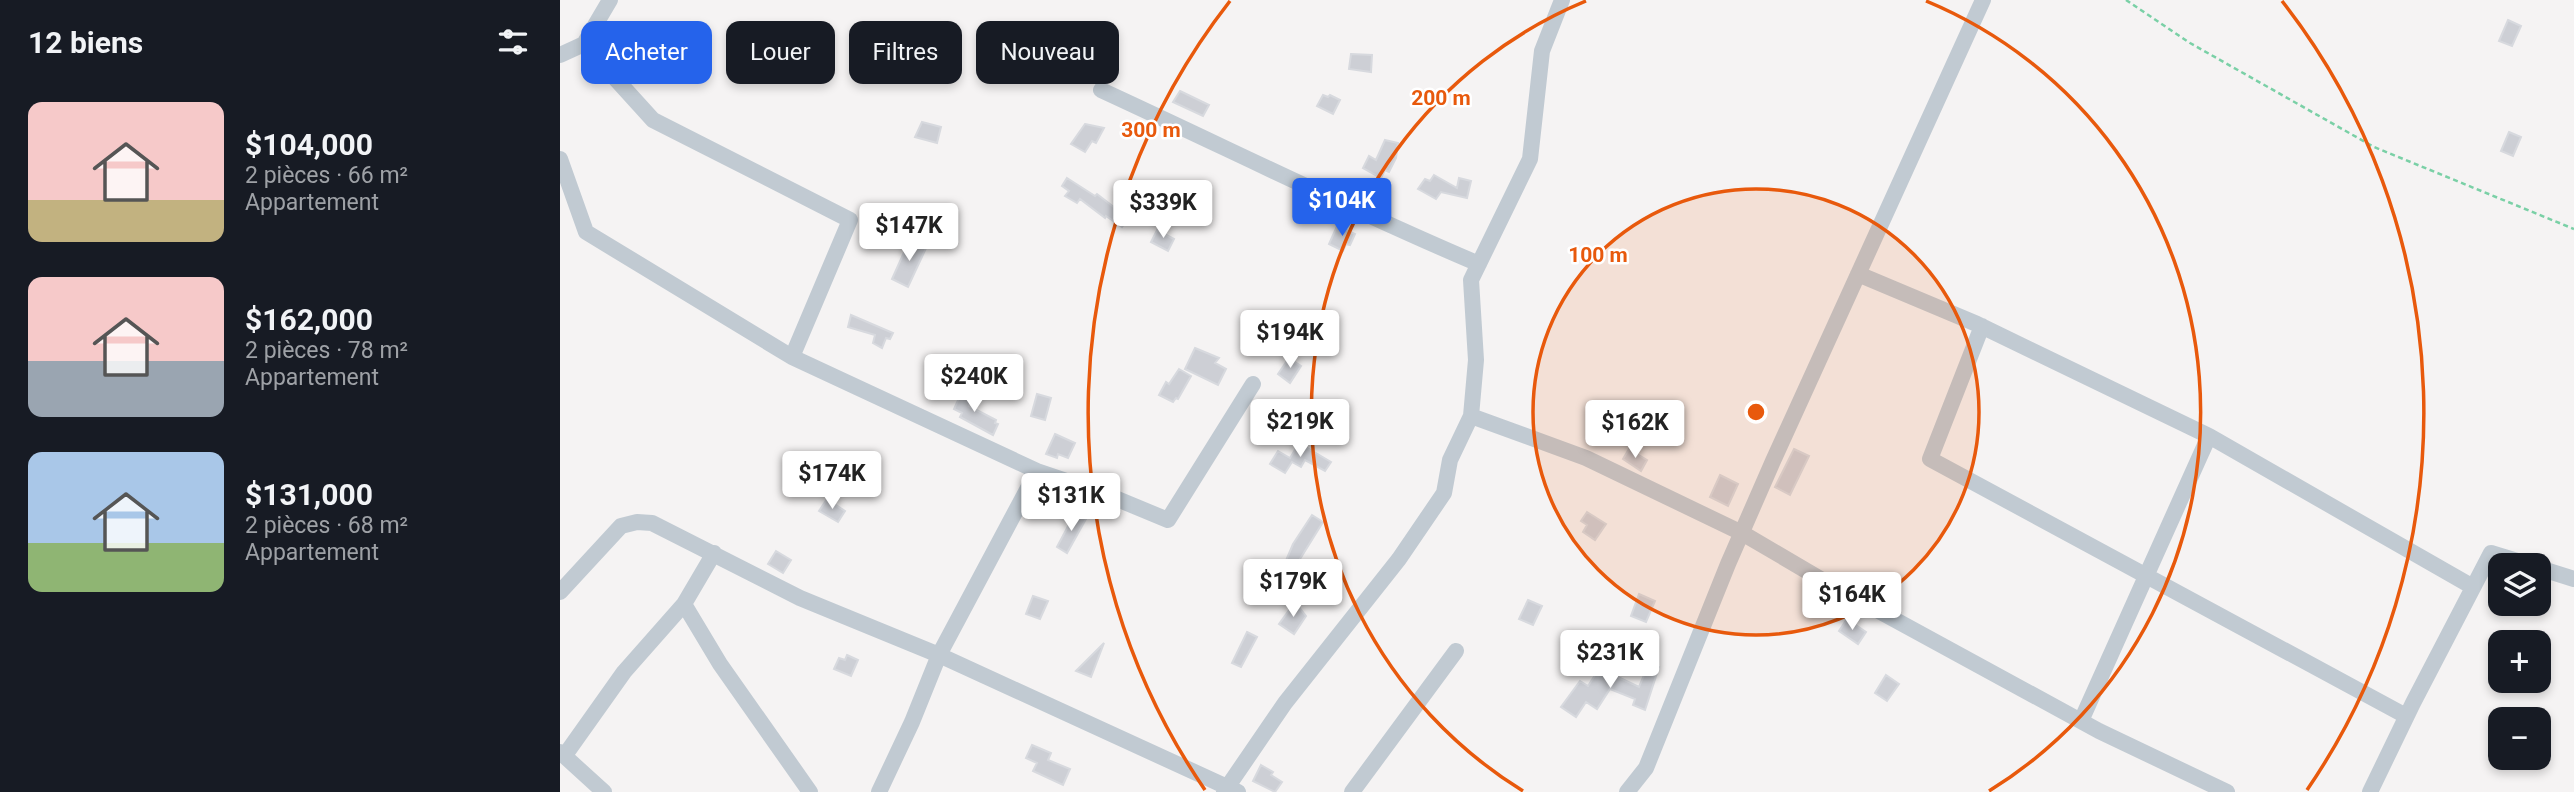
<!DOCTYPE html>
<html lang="fr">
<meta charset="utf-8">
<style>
body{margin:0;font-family:Roboto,sans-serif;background:#242831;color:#f1f3f6;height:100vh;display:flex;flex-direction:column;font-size:26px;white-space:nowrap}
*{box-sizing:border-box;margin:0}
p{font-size:23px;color:#9ea1a6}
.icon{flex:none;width:38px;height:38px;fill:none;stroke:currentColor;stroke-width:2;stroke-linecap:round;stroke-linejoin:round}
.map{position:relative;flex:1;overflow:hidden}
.drawer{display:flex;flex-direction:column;background:#171b24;width:560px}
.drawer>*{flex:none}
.banner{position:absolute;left:21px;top:21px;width:665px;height:63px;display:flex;gap:14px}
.controls{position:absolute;left:1928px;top:553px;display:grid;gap:14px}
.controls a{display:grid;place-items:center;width:63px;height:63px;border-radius:14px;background:#171b24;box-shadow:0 4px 10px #0003;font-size:35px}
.price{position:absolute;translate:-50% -60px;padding:0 16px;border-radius:7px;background:#fff;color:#222;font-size:23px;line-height:46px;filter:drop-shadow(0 2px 4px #0008)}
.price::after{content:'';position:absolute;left:50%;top:42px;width:21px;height:16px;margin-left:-10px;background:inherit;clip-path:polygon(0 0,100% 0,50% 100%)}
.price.on{background:#2563eb;color:#fff}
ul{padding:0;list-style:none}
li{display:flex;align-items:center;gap:21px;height:175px;padding:0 28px}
li span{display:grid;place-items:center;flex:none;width:196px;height:140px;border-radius:14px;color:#555}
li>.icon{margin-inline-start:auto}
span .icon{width:84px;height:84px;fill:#fffc;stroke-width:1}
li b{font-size:30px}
h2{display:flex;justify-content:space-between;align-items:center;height:84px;padding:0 28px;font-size:30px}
.tag{padding:0 24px;border-radius:14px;background:#171b24;box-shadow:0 4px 10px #0003;font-size:24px;line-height:63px}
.tag.on{background:#2563eb;color:#fff}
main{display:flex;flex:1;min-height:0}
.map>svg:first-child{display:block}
.building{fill:#cdcfd5;stroke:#d7d9de;stroke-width:2}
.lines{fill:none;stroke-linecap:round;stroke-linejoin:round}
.path{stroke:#7ad0a6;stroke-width:2.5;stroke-dasharray:5 3.5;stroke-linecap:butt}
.minor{stroke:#c1cad2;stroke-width:16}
.ring{fill:none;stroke:#e8590c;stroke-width:3.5}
.centre{fill:#e8590c;stroke:#fff;stroke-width:3.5}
.ring-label{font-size:21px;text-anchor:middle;font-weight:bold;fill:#e8590c;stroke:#fff;stroke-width:5;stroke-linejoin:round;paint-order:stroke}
</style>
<main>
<section class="drawer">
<h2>12 biens<svg class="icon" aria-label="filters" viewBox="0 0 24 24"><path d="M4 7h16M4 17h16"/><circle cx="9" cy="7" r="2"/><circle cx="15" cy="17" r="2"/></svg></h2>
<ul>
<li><span style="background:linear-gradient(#f6c9c9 70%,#c2b280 0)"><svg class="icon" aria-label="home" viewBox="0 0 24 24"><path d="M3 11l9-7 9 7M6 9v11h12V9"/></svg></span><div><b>$104,000</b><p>2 pièces · 66 m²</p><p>Appartement</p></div></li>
<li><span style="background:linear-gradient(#f6c9c9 60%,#9aa5b1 0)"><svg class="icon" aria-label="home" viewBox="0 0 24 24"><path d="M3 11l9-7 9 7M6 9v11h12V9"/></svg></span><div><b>$162,000</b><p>2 pièces · 78 m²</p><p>Appartement</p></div></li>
<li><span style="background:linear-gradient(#a9c7e8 65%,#8fb573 0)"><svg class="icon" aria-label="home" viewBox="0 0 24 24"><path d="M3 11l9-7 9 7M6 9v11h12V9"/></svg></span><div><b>$131,000</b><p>2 pièces · 68 m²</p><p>Appartement</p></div></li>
</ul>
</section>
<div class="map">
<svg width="2014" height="792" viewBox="0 0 2014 792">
<rect width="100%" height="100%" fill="#f5f3f3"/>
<path class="building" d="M1948 20 1961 26 1952 46 1939 41Z
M791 54 812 55 811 72 789 69Z
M620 91 649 105 643 116 613 102Z
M763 95 768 97 770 95 780 100 773 114 757 106Z
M362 122 381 127 377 143 355 137Z
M525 124 544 128 536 143 532 141 525 152 511 144Z
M1949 132 1961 137 1953 156 1941 151Z
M825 140 838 143 836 158 829 172 825 170 821 178 803 168 809 156 816 160Z
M874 175 897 188 899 178 911 181 907 198 881 192 876 199 858 189 865 179 870 181Z
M507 178 535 196 537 194 568 218 562 227 546 216 545 218 520 199 517 203 505 196 509 191 502 186Z
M777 226 795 234 790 245 786 244 783 251 769 244Z
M597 230 614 239 608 251 591 242Z
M350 239 367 246 348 287 332 279Z
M291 315 333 333 330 339 326 338 322 348 313 343 315 335 288 327Z
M635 348 659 358 655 363 666 369 658 385 625 369Z
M729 358 741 366 730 383 718 374Z
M619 369 631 376 618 399 616 398 613 402 599 395 606 382 609 384Z
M403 389 414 394 409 406 436 420 435 423 438 424 433 435 400 417 402 413 394 409Z
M477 394 491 398 485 420 471 416Z
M495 434 515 443 508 458 498 454 497 458 486 454Z
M739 443 771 462 765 471 745 460 741 467 732 462 725 473 710 464 718 451 730 458Z
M1069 449 1087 460 1081 471 1063 459Z
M1234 449 1249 456 1230 495 1215 487Z
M1160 475 1178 484 1168 506 1150 497Z
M267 499 285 511 278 522 259 511Z
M1027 512 1046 524 1035 540 1023 532 1027 525 1021 521Z
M515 513 526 519 507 553 497 547Z
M752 515 763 522 735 567 725 563 733 544Z
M216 551 231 560 223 573 208 564Z
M1079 594 1095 601 1086 622 1071 616Z
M473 596 488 601 480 619 466 614Z
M968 600 982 606 973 625 959 619Z
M735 602 746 616 734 634 719 624Z
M1287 619 1306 632 1298 644 1279 631Z
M687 632 697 637 681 667 672 663Z
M544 643 531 677 516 671Z
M287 655 298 660 291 676 274 669 279 658 285 660Z
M1089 663 1099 667 1085 710 1073 705 1075 699 1050 689 1037 709 1026 702 1016 717 1001 707 1020 681 1028 686 1042 664 1060 674 1058 677 1079 687Z
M1326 675 1339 684 1327 701 1315 693Z
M472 745 491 753 488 760 510 769 503 785 473 771 477 763 466 758Z
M701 765 713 772 711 775 722 782 715 792 693 781Z"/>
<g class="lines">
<path class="path" d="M1566 0 1630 43 1814 147 2014 229"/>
<path class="minor" d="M1002 0 982 51 970 159 911 280 916 360 911 416 1026 458 1182 533 1262 580 1539 731 1667 792
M24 44 93 120 290 220 232 357
M0 55 24 44 50 0
M541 90C667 148 791 210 919 264
M0 159 26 232 232 357 477 471
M1298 274 1417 324 1649 436 1913 587
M1422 326 1370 459 1846 716
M154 553 124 604 160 664 250 792
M1979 568 2014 579
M0 592 61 526 77 522 92 523 240 598 379 655 678 792
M1521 721 1649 436
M0 752 44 792
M5 755 64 672 124 604
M319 792 352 722 379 655 477 471 545 494 608 520 693 384
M664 792 725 703 839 559 884 493 890 460 911 416
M792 792 896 651
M1067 792 1086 768 1168 564 1213 461 1423 0
M1810 792 1853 703 1931 553 1970 565"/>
</g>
<circle cx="1196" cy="412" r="223" fill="#e8590c" fill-opacity=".12"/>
<g class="ring">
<circle cx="1196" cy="412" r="223"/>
<path d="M963 791A445 445 0 0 1 1026 1M1366 1A445 445 0 0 1 1429 791"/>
<path d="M645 790A668 668 0 0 1 670 1M1722 1A668 668 0 0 1 1747 790"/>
</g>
<circle cx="1196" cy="412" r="10" class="centre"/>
<g class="ring-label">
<text x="881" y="105">200 m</text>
<text x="591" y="137">300 m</text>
<text x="1038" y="262">100 m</text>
</g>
</svg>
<div class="controls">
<a><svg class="icon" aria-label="layers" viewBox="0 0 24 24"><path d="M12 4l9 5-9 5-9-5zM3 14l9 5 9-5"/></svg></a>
<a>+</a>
<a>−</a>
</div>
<b class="price on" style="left:782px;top:238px">$104K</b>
<b class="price" style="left:603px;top:240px">$339K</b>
<b class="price" style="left:349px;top:263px">$147K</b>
<b class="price" style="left:730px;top:370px">$194K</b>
<b class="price" style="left:414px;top:414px">$240K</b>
<b class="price" style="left:740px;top:459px">$219K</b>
<b class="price" style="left:1075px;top:460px">$162K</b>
<b class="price" style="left:272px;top:511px">$174K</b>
<b class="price" style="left:511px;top:533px">$131K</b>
<b class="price" style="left:733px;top:619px">$179K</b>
<b class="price" style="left:1292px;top:632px">$164K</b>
<b class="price" style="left:1050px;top:690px">$231K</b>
<div class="banner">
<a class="tag on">Acheter</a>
<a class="tag">Louer</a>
<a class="tag">Filtres</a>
<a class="tag">Nouveau</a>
</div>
</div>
</main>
